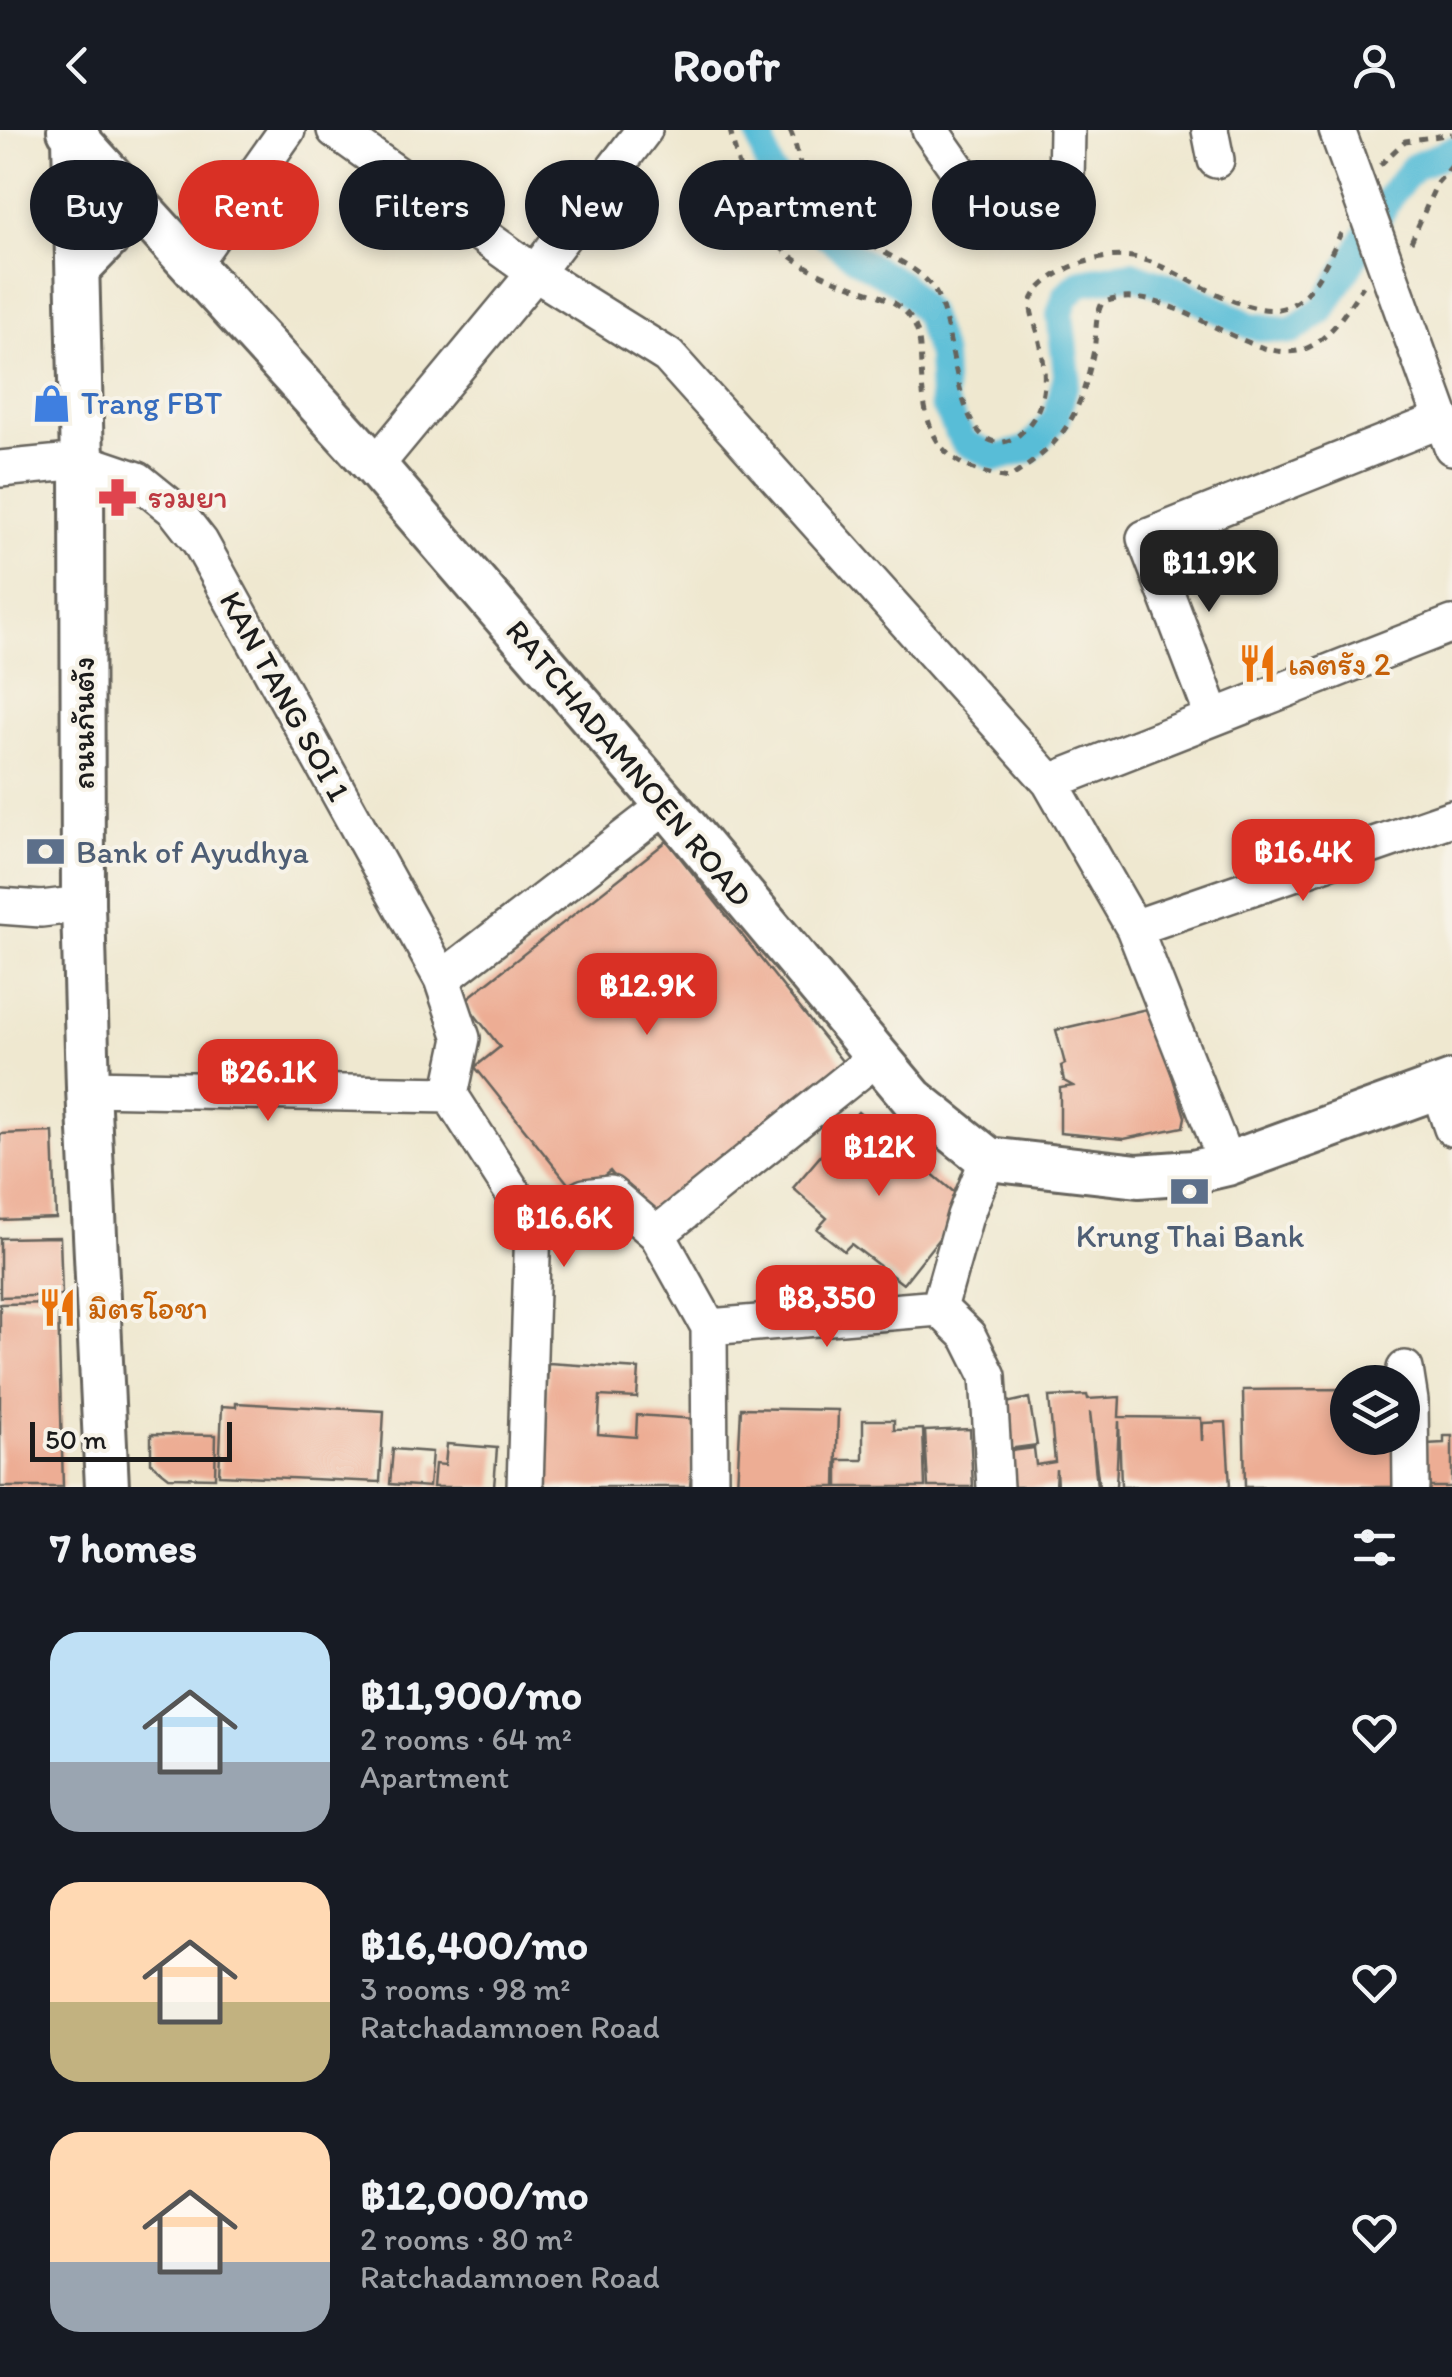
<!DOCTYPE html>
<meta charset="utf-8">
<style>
body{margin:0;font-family:Itim,"Playpen Sans Thai",sans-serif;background:#20242c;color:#f1f3f6;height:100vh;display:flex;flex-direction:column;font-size:38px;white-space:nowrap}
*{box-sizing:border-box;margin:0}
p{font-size:32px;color:#9ea1a6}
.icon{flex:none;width:55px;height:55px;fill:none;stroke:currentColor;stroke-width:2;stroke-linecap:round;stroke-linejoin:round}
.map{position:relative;height:1357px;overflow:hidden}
.sheet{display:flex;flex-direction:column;background:#171b24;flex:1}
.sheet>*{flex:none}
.hud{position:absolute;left:30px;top:30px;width:1392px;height:90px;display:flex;gap:20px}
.buttons{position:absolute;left:1330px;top:1235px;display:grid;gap:20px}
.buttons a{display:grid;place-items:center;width:90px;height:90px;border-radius:50%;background:#171b24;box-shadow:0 5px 15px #0003;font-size:50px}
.scale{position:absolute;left:30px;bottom:25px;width:202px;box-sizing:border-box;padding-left:10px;border:5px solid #1c1c1c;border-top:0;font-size:28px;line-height:35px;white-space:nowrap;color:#1c1c1c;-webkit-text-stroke:8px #f7f3e8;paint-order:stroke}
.price{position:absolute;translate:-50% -85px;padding:0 22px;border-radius:20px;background:#d93025;color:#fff;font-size:32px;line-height:65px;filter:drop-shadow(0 2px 5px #0008)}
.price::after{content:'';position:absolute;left:50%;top:60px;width:30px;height:22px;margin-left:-15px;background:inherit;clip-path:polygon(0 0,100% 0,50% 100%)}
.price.active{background:#222;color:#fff}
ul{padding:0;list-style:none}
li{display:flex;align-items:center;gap:30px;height:250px;padding:0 50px}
li span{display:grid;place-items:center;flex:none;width:280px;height:200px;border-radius:30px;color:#555}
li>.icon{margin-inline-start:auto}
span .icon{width:120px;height:120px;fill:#fffc;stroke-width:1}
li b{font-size:42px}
h2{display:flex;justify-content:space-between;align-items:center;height:120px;padding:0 50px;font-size:42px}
.pill{padding:0 35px;border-radius:45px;background:#171b24;box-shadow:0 5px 15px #0003;font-size:35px;line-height:90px}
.pill.active{background:#d93025;color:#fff}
header{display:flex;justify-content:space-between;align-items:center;height:130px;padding:0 50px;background:#171b24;font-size:45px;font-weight:700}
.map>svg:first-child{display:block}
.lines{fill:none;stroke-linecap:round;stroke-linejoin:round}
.canal{stroke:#59bdd7;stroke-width:28}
.building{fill:#edad94}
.minor-casing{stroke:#66635b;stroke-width:40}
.major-casing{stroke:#66635b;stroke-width:48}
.path{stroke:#66635b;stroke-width:5;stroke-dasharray:8 8;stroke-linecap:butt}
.minor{stroke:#fff;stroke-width:35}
.major{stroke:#fff;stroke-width:42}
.labels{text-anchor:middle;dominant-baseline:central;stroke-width:8;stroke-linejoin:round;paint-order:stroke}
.shop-label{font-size:32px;fill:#366cbe;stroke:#f7f3e8;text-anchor:start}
.health-label{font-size:32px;fill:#be3a42;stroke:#f7f3e8;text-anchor:start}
.food-label{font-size:32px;fill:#c56008;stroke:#f7f3e8;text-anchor:start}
.street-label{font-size:32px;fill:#1c1c1c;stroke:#f7f3e8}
.service-label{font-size:32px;fill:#4e5e75;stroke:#f7f3e8;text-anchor:start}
</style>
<header><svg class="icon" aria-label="back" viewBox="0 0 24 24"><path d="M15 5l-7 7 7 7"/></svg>Roofr<svg class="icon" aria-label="person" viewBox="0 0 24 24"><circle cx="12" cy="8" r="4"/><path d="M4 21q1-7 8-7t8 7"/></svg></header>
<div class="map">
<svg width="1452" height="1357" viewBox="0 0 1452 1357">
<rect width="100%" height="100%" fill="#f7f3e8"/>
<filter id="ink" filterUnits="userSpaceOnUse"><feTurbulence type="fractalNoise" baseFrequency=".01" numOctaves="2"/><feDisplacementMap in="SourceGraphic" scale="20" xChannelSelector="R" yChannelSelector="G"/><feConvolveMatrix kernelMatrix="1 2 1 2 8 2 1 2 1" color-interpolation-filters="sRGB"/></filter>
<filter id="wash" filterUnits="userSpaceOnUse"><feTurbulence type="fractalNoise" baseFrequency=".0048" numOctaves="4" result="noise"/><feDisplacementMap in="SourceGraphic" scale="40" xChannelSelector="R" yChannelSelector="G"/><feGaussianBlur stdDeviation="2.25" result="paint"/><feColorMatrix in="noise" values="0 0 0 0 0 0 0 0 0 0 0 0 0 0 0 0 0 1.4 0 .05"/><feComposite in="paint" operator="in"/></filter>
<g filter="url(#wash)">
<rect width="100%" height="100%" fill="#efe8d0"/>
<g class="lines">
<path class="canal" d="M758 0 770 40 807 90 857 129 901 154 926 183 941 226 943 273 964 312 997 328 1029 319 1056 288 1067 245 1060 184 1066 166 1081 152 1132 144 1183 162 1251 196 1292 201 1323 179 1393 62 1414 37 1452 20"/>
</g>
<g id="blocks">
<path class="building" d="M667 711 846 936 649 1090 610 1041 578 1066 475 937 500 917 464 871Z
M1151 878 1185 987 1183 997 1124 1009 1060 1003V958L1073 956 1064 951 1061 936 1065 934 1056 900Z
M858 982 967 1073 903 1154 851 1114 844 1121 817 1099 827 1088 793 1058Z
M53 1002 56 1088 0 1090V1004Z
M60 1107 62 1165 0 1167V1108Z
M58 1173 63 1357H0V1174Z
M548 1233 639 1239 637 1268 600 1266 598 1304 636 1307 637 1285 696 1289 690 1357H546L542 1351Z
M1348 1259V1308H1397L1399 1357H1245L1243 1260Z
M1087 1265 1088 1269 1120 1267 1119 1287 1201 1288 1202 1311 1203 1293 1226 1292 1230 1357H1121L1119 1291 1116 1357H1099L1090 1282 1097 1357H1057L1056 1339 1055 1357H1012L1011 1321 1034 1318 1036 1335 1055 1332 1049 1267Z
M1029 1268 1037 1315 1008 1319 1002 1274Z
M236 1273 384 1281 380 1352 219 1345 222 1276 236 1277Z
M741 1278 838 1280 836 1357H737Z
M863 1290H894V1300L923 1299 925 1357H838V1330H863Z
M970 1299 973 1357H928L925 1301Z
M151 1304 216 1305 215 1348 169 1347 151 1333Z
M1444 1306H1452V1357H1427L1426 1314 1444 1313Z
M447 1314 497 1318 494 1357H433L435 1334 445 1335Z
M393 1319 432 1322 429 1357 390 1354Z"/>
</g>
</g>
<g filter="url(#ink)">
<use href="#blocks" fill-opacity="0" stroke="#66635b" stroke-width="2.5"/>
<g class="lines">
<defs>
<path id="minor" d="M335 0 535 143 668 226 1050 652 1134 798 1227 1034
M930 0 973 61 1019 73 1066 52 1067 0
M1210 0 1216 30
M1337 0 1452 317
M193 133 287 0
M375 336 535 143 644 0
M0 339 82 331 138 350 175 380 200 412 442 849 462 908 450 965 533 1094 525 1357
M1213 586 1145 408 1441 290
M1050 652 1452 494
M0 776 41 779 83 774
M1134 798 1452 688
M442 849 667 675
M1438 957 1452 998
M88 958 450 965
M988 1029 965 1086 939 1178 968 1206 988 1246 995 1357
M533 1094 585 1067 610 1064 657 1104 709 1197 710 1357
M657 1104 877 927
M709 1197 939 1178
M1405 1239 1410 1271 1411 1357"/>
<path id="major" d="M69 0 375 336 667 675 913 969 988 1029 1138 1046 1193 1042 1227 1034 1452 952
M77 0 74 8 82 331 83 774 88 958 107 1357
M78 139 139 76"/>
</defs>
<use href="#minor" class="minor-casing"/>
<use href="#major" class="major-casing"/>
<path class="path" d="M730 0C750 83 760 124 848 155 869 163 894 167 909 186 921 201 920 218 921 237 924 304 937 337 1009 348 1066 312 1080 285 1094 220 1097 203 1094 189 1102 173 1171 144 1258 249 1313 215 1335 202 1349 176 1363 156
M790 0C797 14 797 30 804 43 818 69 842 91 865 110 889 129 920 135 936 163 955 197 954 303 995 312 1005 314 1015 309 1022 302 1050 276 1047 238 1038 204 1036 195 1030 183 1031 174 1034 155 1065 138 1082 133 1103 126 1127 123 1148 131 1183 143 1253 193 1289 176 1315 164 1329 127 1341 103
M1380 35 1405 11 1452 4
M1411 112 1437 53 1452 36"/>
<use href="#minor" class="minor"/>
<use href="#major" class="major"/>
</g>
</g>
<defs>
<symbol id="shop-bare" viewBox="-9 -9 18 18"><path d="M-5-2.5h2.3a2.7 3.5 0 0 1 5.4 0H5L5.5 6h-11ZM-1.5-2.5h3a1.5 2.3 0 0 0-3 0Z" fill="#3f7fe0" stroke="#f7f3e8" stroke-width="2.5" paint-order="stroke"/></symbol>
<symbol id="pharmacy-bare" viewBox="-9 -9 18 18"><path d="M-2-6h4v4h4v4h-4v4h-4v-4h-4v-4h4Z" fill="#e0444e" stroke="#f7f3e8" stroke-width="2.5" paint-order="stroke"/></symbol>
<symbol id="restaurant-bare" viewBox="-9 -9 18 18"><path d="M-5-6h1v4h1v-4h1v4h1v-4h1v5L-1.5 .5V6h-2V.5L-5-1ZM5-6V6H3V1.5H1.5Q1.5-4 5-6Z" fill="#e8710a" stroke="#f7f3e8" stroke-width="2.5" paint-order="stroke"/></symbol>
<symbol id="bank-bare" viewBox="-9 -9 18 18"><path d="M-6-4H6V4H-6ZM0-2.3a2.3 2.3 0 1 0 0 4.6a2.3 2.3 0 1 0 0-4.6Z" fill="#5c6f8a" stroke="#f7f3e8" stroke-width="2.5" paint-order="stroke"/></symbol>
</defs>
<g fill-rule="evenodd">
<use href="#shop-bare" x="24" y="246" width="55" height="55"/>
<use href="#pharmacy-bare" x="90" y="340" width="55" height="55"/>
<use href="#restaurant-bare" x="1230" y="506" width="55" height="55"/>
<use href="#bank-bare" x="18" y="694" width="55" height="55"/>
<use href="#bank-bare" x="1162" y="1034" width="55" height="55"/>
<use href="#restaurant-bare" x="30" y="1150" width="55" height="55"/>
</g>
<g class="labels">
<g class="shop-label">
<text x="81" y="273">Trang FBT</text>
</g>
<g class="health-label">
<text x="148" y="367">รวมยา</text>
</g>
<g class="food-label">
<text x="1288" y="534">เลตรัง 2</text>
<text x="88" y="1178">มิตรโอชา</text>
</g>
<g class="street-label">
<text transform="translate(285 566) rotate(61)">KAN TANG SOI 1</text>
<text transform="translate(83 593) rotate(-90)">ถนนกันตัง</text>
<text transform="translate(629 633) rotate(50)">RATCHADAMNOEN ROAD</text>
</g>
<g class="service-label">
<text x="76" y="722">Bank of Ayudhya</text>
<text x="1190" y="1106" text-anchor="middle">Krung Thai Bank</text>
</g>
</g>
</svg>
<div class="buttons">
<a><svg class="icon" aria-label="layers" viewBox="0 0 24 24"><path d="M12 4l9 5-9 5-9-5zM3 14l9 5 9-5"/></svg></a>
</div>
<div class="scale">50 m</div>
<b class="price active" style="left:1209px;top:485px">฿11.9K</b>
<b class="price" style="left:1303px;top:774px">฿16.4K</b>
<b class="price" style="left:647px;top:908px">฿12.9K</b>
<b class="price" style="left:268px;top:994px">฿26.1K</b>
<b class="price" style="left:879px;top:1069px">฿12K</b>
<b class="price" style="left:564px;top:1140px">฿16.6K</b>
<b class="price" style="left:827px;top:1220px">฿8,350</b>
<div class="hud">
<a class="pill">Buy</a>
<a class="pill active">Rent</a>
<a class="pill">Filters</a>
<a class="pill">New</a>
<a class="pill">Apartment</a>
<a class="pill">House</a>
</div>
</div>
<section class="sheet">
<h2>7 homes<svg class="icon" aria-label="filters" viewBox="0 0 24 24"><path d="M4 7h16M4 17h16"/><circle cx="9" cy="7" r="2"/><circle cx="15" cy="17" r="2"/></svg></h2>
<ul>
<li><span style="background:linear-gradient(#bfe0f5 65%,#9aa5b1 0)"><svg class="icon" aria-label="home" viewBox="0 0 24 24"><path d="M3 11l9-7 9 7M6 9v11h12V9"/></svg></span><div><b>฿11,900/mo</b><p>2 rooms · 64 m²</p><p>Apartment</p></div><svg class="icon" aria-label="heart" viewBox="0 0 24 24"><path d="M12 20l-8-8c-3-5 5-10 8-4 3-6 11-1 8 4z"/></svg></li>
<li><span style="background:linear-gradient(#ffd9b3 60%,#c2b280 0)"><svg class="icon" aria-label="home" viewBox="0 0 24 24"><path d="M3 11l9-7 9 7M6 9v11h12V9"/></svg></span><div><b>฿16,400/mo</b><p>3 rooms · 98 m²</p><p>Ratchadamnoen Road</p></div><svg class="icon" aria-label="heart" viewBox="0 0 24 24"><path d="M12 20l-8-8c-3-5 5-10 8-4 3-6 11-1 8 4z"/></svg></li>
<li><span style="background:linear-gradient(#ffd9b3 65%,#9aa5b1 0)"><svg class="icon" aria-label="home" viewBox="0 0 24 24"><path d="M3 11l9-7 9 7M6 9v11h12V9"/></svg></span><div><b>฿12,000/mo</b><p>2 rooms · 80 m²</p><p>Ratchadamnoen Road</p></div><svg class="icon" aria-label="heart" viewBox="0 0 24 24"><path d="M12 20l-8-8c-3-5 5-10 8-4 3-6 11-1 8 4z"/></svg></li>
</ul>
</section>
